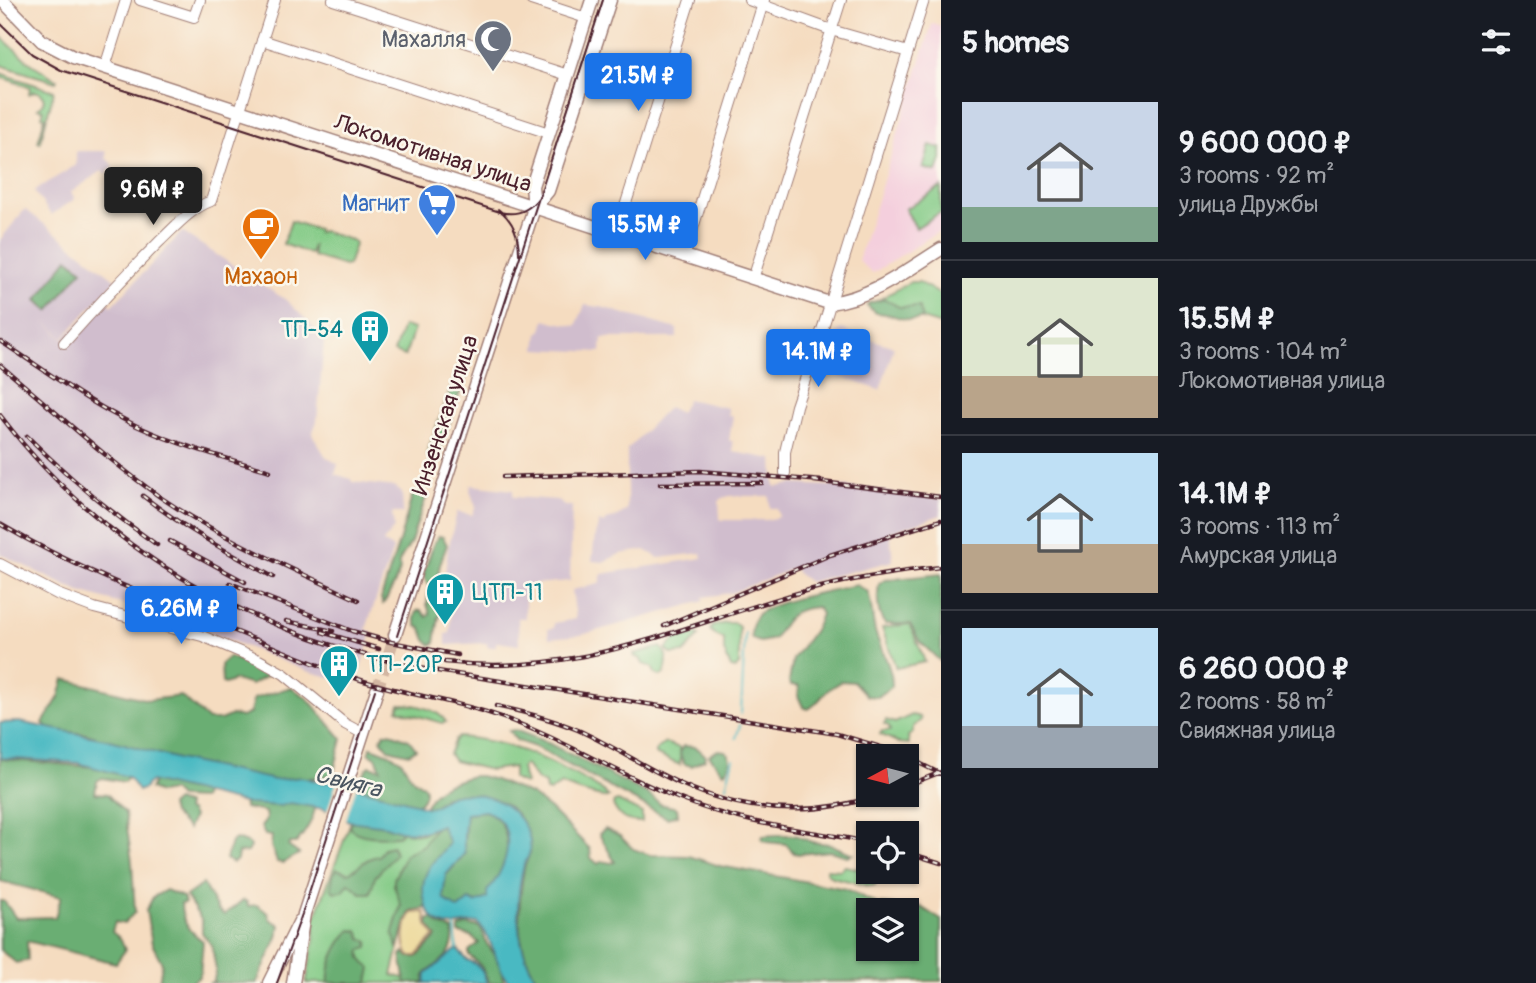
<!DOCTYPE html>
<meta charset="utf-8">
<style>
body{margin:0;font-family:Pangolin,sans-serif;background:#242831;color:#f1f3f6;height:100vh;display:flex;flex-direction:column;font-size:26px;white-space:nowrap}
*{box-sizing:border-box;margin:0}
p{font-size:23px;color:#9ea1a6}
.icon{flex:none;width:38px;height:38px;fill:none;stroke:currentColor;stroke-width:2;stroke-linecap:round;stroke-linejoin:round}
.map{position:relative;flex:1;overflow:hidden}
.drawer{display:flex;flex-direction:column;background:#171b24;width:595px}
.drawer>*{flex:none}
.needle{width:46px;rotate:263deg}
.tools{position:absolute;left:856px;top:744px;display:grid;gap:14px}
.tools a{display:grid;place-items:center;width:63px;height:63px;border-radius:0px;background:#171b24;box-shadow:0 2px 5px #0004;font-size:35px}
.price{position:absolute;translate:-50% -60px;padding:0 16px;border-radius:7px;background:#1a73e8;color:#fff;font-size:23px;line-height:46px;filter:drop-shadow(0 2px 4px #0008)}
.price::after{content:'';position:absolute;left:50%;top:42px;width:21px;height:16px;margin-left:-10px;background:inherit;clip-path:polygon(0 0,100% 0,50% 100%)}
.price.active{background:#222;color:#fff}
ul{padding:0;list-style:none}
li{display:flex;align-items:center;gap:21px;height:175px;padding:0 21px}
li+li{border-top:2px solid #363941}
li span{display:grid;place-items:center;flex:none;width:196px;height:140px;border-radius:0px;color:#555}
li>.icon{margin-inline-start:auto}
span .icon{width:84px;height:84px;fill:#fffc;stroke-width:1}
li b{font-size:30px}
h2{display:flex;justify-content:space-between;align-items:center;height:84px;padding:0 21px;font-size:30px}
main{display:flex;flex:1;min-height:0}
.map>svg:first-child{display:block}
.built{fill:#f4cfdd}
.industrial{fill:#d0bdcd;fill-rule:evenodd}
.green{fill:#83ca86;stroke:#667458;stroke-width:2}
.forest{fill:#6aae73;stroke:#5a664f;stroke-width:2;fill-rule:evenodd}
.sand{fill:#eeda9e;stroke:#9c7c64;stroke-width:2}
.water{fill:#4ab9c2;stroke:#4a6c76;stroke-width:2;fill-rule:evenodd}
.pier{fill:#f5dcc0}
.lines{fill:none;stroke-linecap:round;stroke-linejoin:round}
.stream{stroke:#4ab9c2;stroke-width:2}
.major-tunnel{stroke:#d3b6a2;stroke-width:12;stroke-dasharray:12 6;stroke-linecap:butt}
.minor-casing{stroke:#a07e76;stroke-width:12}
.major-casing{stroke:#a07e76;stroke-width:15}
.minor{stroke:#fff;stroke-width:10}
.major{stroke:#fff;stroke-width:12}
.tram{stroke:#4a1f2b;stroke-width:2}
.rail-casing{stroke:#4a1f2b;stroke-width:4.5}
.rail{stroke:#fbf7ec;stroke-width:2;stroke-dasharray:5;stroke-linecap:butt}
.labels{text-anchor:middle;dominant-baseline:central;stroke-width:5;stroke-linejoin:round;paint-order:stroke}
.worship-label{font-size:23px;fill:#5b616d;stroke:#fbf7ec;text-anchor:end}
.street-label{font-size:23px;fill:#4a1f2b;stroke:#fbf7ec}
.shop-label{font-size:23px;fill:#366cbe;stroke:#fbf7ec;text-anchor:end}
.food-label{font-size:23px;fill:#c56008;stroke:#fbf7ec}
.culture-label{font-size:23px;fill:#0d838f;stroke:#fbf7ec;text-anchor:start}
.water-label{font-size:24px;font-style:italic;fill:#4a5560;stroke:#fbf7ec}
</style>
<main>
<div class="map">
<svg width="941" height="983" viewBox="0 0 941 983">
<rect width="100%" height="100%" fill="#fbf7ec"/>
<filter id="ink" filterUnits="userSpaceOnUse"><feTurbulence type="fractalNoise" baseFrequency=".0143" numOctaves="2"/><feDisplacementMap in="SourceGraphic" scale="14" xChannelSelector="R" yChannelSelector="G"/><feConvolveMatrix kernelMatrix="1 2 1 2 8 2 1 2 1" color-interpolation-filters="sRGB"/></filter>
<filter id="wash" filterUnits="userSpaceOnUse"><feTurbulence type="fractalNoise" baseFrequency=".00686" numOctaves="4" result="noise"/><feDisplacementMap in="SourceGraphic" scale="28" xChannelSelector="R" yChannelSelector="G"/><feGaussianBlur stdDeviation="1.57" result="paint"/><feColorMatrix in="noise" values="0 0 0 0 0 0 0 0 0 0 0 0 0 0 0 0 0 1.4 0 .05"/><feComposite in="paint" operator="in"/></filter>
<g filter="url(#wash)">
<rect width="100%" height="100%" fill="#f5dcc0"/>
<path class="built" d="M932 24 941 26V230L873 273 858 261Z"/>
<path class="industrial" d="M76 151H106V158L114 166 105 174 102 171 71 192 75 199 51 215 34 191 76 165Z
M25 209 116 280 63 338 43 319 63 339 105 299 112 306 182 232 286 300 309 322 324 341 317 421 312 434 326 457 338 464 335 474 351 479 352 482 395 487 402 493 403 513H392L394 528 383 542 393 549 366 629 372 632 356 684 307 671 189 624 77 591 0 554V240Z
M585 305 601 307 677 329V338H602L601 352 536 349 538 333 542 330 545 320 576 326Z
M841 329 894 347 880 390 819 370 828 342Z
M687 399 728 408V415L733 416 729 440 733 442V452L773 459 774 482 776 487 792 484 849 487 941 499V515L890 532 893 561 809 582 798 574 794 568 731 593 703 597 704 601 581 635 549 638 548 629 554 628V623L576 619 572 590 599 584 602 574 702 558 701 553 659 558 645 550 620 554 603 562 592 561 595 535 599 522 604 524 606 520 615 518 627 510V450L668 407 680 413ZM730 496H769L770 508H777L779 517 766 520H723L720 519 719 502 722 498Z
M471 485 513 490V497L558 500 564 506H572L570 581 534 584 525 589V618H518L519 645 498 642H496V647H487V643L446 645V634L450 633 453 586 444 581 448 550 457 512 472 515 476 507 470 491Z"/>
<path class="green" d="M0 36 29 62 57 80 56 82 0 65Z
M0 73 54 91 40 143 38 142 45 117 42 116 44 110 38 108 42 105 44 99 41 93 35 91 29 94 30 87 0 77Z
M930 145 941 148V159L937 172 923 168Z
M941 187V212L916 228 905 209Z
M291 221 318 230 317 233 322 231 354 241 355 245 348 265 344 266 313 256V245L310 254 283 244Z
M910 282H919L941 295V325L922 319 919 307H899L883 300 875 302Z
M403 326 414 329 405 356 394 352Z
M726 623H734L739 627V665L735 669 731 668 724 651V639L715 635 710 630 713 626Z
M910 624 925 662 896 668 882 628Z
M696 634 699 636 684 653 671 654 666 649 676 638Z
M661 647C668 655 668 665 664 674L660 676 655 673 652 667 643 664 640 658 635 657 634 654Z
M400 704C414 704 439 709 446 722L442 723 398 710Z
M912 715 920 717 921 720 913 727V733L908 736 909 744 899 743 880 734 882 731H890L889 726 884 724 886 720 895 723Z
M459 737C511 740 560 764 603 791L609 797C602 799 569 788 561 784L550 792 546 791 545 784 537 780 525 764 521 769 526 783 524 784 513 779V767L490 770 454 761 449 754 455 739Z
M665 743 680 748V765L655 754V751Z
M618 801 642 813V822C626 822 620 819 613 805L614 802Z
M350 824 418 834H424L438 825 442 827 425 903 427 908 411 912C404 922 396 960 392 975L412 980 413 983H306L314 941 315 918Z
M845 866 866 870 876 882 875 885 870 886 832 877 826 872 827 869 840 870Z"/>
<path class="forest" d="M68 258 82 270 49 311 37 300Z
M885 299 899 307H919L923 318C906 325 893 312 875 313L867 305 869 303Z
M467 357 470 363 438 456 433 461 429 459 427 453 461 361Z
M420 491 426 498C421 512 416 525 412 539 410 548 401 554 399 563 398 565 400 567 400 569 399 576 387 599 383 604L381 599C391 565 403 533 411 499L413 494Z
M439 536 443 537 447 545C440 565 433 574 445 594L441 599 444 615 439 616 435 643 431 645 426 640 422 629 417 626 415 618 417 611 421 610 427 617 430 614 427 604 429 587 423 575 434 543Z
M941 574V662L920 642 910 624H885C877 614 877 597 879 584L885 580Z
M856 585 868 592C872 605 872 618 875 631 880 649 893 668 892 686L878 697 867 696 854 682 841 681C837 685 830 688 826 692 819 699 818 704 808 709L803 707 798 696 799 686 791 685 789 682 793 659 815 629 821 614 817 607C790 609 788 617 774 639L760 642 752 639C750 633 753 618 758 614 771 601 836 590 856 585Z
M229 657 266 670 268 675 251 685 235 680 225 684 222 683 221 664Z
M64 679 148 700 181 696 208 720H220L232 715 242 717 250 713 253 699 291 687 308 699 342 739 333 775 277 783 159 756 86 734 49 730 43 723 59 697Z
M515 730 546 742 648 794 660 804 677 808 678 815 667 818 535 747 517 741 509 731Z
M384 733C392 731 401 738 409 740L416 749 409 754 389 749 381 739Z
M683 746 696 747 706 756 705 759 692 766 684 764 680 754Z
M371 747C380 750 396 755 402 762 410 773 410 781 424 786 427 793 423 802 416 805L362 791C360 782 363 771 370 766L381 769 376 757 369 753Z
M718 750 725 751C733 757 730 767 723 773L709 755Z
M0 759 105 768 124 773 127 779 124 782 102 778 97 781 95 793 107 794 125 813 132 862 135 912 124 924 115 922 112 932 121 939 125 950 116 963 27 941 28 960 16 963 0 950V901H4L16 918 55 917 61 897 0 881Z
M472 776H480L495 780 532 795 550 809 590 849 591 858 598 864 602 861 611 863 615 862 599 834 605 829 620 836 633 849 650 855 689 856 720 866 847 889 877 904 921 907 941 920V981L540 983C515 950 517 909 524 869 525 863 530 856 530 849 530 833 519 812 504 804 494 800 458 799 445 797L432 808H425C435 784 449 784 472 776ZM868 910H906V948H868Z
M154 780 189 790 201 789 204 794 202 799 179 798 172 791 159 793 150 789Z
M176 801 187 805 186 810 190 811 193 817 188 829 172 814 170 806Z
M243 801 316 803C314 819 307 831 296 843H290L288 846 299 854 283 863 277 862 271 846 272 836 265 835 261 827 266 819 265 812 244 808Z
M485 811C494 814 501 821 504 830 510 847 507 864 498 879 493 887 488 889 487 898L475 903 469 900 458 909 447 902 443 897 446 875 463 856 466 813Z
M357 821 398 828 401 833 398 836C384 837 358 839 349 827L351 822Z
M436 826 444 827 451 841 429 903 422 909 411 911C403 922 404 937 397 948L393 932 401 905 394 885V879L405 855 423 845Z
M778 835H795L812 842 829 844 853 854 847 856 830 851 799 854 794 853 786 844 766 842 761 839 763 836Z
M236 839 249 844 250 847 247 852 238 853 237 860 232 863 226 859 231 842Z
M393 846 395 854 375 877 370 893H361L349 883 343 891 334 892 331 888 333 875 337 869 348 873C361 867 365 857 379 856L384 848Z
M203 884 217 909 224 915 243 900 247 902 248 906 257 905 268 913 270 919 280 925C277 946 264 963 257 983H210L214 980 216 970 212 946 202 933V921L186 896Z
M166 890 183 897 185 903 181 904C181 921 189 931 203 941L200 976 191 983H159L162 963 152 944 146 911 153 897Z
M429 919H433L439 925 453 930C456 954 441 961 425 974L424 983H406L401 955 404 952 409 957H417L437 937 428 925Z
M466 925 477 926 481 929 487 944 499 961 504 983H489L481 966 469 955V951L479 943 471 936 459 933V928Z
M351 930 358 931 361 938 369 942 368 947 361 950C359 959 364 963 371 968L368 983H329C327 965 338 942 351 930Z"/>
<path class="sand" d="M425 912 427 925 435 936 417 956H409C402 943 403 926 412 913Z"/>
<path class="water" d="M19 722 110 740 178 759 275 780 302 777 321 782 334 781 415 803C438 815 435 799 453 795 468 791 492 796 505 805 518 814 533 833 530 850 530 855 526 860 524 865 514 903 515 951 540 983H509C495 965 494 940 478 923 466 921 457 928 445 925 425 920 419 890 426 874 431 861 442 854 449 843L441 825 424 832 400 831 386 826 349 821 324 809 290 803 281 806 248 804 151 781 146 785 145 788 138 791 128 777 78 763 0 758V723ZM485 811C522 824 506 871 487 891V898L475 903 469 900 458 909 445 900 443 897 446 875 465 853C462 841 465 826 466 813Z
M457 949 467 960C479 964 483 970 487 983H425L426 974Z"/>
<path class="pier" d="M338 778 357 785 345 823 326 814Z"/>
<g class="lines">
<path class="stream" d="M741 714 745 633
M736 738 740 725
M726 786 733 759
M455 926 457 949"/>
</g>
</g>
<g filter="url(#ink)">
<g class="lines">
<path class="major-tunnel" d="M377 690 395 635"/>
<defs>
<path id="minor" d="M140 0 194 17 200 0
M333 0 568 75
M531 0 586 18
M749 0 831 30 908 52
M262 40 549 133
M105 67 126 0
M616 235 690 0
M684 257 764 0
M753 279 841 0
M64 343C95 308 127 274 160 241 176 226 190 209 211 201L275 0
M785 473V452L796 406 824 324 924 0
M0 564 57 594 94 608 202 636 259 660 284 674 345 724 362 733"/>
<path id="major" d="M2 0 42 41 73 57 829 303C871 298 906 271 941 249
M534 208 532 186 592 0
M395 635 534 208 548 191 610 0
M269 983 300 921
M293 983 304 914 377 690"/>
</defs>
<use href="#minor" class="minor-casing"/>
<use href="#major" class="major-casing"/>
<use href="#minor" class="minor"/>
<use href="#major" class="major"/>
<path class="tram" d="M0 23 32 54 61 70 500 212C516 216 529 211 539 197
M498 209C513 220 519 236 519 254
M397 636 603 0
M277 983 302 914 375 690"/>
<defs>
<path id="rail" d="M0 341C45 370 88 403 137 426 180 446 225 458 270 471
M0 365C53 409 104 457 160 497 222 539 291 568 358 600
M0 415C106 555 255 635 425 669L837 734 897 752 941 774
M27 436C67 476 110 512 157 545
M503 477 700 471 823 481
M814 481 941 497
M660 484 762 483
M143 496C184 528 227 552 273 577
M0 524C73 567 152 598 230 629 272 646 314 665 358 679 400 693 444 699 486 712 557 734 619 776 688 802 746 825 808 830 868 842
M170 541 245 582
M230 583 352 631 391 642 458 655
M286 621 333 631
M664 626 830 555 941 520
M322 632 379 649
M445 662C580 678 679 626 805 591 850 579 895 572 941 567
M496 706C524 712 552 719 578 730 613 746 646 768 681 784 747 814 815 817 883 794
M906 786 941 772
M906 852 941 863"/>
</defs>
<use href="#rail" class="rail-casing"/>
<use href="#rail" class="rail"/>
</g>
</g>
<defs>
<symbol id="mosque-pin" viewBox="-11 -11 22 30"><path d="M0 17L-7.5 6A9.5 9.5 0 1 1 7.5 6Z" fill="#6b7280" stroke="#fbf7ec"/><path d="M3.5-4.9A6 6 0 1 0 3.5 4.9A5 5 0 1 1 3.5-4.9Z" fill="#fff"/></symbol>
<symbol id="supermarket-pin" viewBox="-11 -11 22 30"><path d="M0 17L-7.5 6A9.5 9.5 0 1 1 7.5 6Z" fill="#3f7fe0" stroke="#fbf7ec"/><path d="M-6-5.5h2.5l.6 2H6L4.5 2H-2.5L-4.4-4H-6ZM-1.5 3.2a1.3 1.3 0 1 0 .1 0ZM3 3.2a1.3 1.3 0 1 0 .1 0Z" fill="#fff"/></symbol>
<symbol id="cafe-pin" viewBox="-11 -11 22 30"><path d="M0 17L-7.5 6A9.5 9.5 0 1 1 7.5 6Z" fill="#e8710a" stroke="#fbf7ec"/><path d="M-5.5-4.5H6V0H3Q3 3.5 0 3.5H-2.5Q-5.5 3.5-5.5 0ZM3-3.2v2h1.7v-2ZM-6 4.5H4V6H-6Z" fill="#fff"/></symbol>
<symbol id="building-pin" viewBox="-11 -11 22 30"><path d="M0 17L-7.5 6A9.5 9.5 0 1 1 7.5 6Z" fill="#0f9aa8" stroke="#fbf7ec"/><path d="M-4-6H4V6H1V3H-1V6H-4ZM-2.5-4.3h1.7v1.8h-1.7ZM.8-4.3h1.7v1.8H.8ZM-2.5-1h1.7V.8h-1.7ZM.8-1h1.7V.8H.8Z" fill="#fff"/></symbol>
</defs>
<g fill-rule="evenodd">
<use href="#mosque-pin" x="471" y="17" width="44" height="60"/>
<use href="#supermarket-pin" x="415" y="181" width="44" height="60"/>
<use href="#cafe-pin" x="239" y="205" width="44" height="60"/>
<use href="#building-pin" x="348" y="307" width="44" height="60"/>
<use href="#building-pin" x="423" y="570" width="44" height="60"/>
<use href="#building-pin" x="317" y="642" width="44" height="60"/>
</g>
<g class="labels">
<g class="worship-label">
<text x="466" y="39">Махалля</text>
</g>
<g class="street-label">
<text transform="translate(433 153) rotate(18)">Локомотивная улица</text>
<text transform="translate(445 415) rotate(-72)">Инзенская улица</text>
</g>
<g class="shop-label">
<text x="410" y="203">Магнит</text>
</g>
<g class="food-label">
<text x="261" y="276">Махаон</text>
</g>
<g class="culture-label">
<text x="343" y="329" text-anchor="end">ТП-54</text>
<text x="472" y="592">ЦТП-11</text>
<text x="366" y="664">ТП-20Р</text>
</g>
<g class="water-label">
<text transform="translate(348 782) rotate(14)">Свияга</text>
</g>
</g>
</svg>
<div class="tools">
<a><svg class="needle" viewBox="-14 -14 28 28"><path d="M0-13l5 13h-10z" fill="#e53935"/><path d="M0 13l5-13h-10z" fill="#9ea1a6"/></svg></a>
<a><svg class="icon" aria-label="locate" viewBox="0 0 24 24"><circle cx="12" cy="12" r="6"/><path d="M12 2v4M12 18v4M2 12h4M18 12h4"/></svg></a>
<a><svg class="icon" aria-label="layers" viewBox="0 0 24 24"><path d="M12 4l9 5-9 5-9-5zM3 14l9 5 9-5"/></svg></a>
</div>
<b class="price" style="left:638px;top:113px">21.5M ₽</b>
<b class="price active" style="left:153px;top:227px">9.6M ₽</b>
<b class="price" style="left:645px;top:262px">15.5M ₽</b>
<b class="price" style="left:818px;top:389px">14.1M ₽</b>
<b class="price" style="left:181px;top:646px">6.26M ₽</b>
</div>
<section class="drawer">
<h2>5 homes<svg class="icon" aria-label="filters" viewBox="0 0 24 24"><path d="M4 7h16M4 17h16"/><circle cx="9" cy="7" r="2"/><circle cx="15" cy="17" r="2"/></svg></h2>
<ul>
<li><span style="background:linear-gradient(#c9d6e8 75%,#7fa58c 0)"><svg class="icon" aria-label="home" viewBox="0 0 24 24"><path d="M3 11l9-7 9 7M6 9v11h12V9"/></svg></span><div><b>9 600 000 ₽</b><p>3 rooms · 92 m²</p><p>улица Дружбы</p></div></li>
<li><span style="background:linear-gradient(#dfe7d0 70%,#b9a48a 0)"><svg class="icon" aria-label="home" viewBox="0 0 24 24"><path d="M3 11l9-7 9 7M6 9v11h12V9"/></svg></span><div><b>15.5M ₽</b><p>3 rooms · 104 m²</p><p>Локомотивная улица</p></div></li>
<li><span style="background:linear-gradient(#bfe0f5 65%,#b9a48a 0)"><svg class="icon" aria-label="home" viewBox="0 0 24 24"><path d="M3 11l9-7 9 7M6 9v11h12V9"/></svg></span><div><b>14.1M ₽</b><p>3 rooms · 113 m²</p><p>Амурская улица</p></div></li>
<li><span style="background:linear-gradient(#bfe0f5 70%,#9aa5b1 0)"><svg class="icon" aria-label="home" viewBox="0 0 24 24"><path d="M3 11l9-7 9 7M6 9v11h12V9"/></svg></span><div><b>6 260 000 ₽</b><p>2 rooms · 58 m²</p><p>Свияжная улица</p></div></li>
</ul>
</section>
</main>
